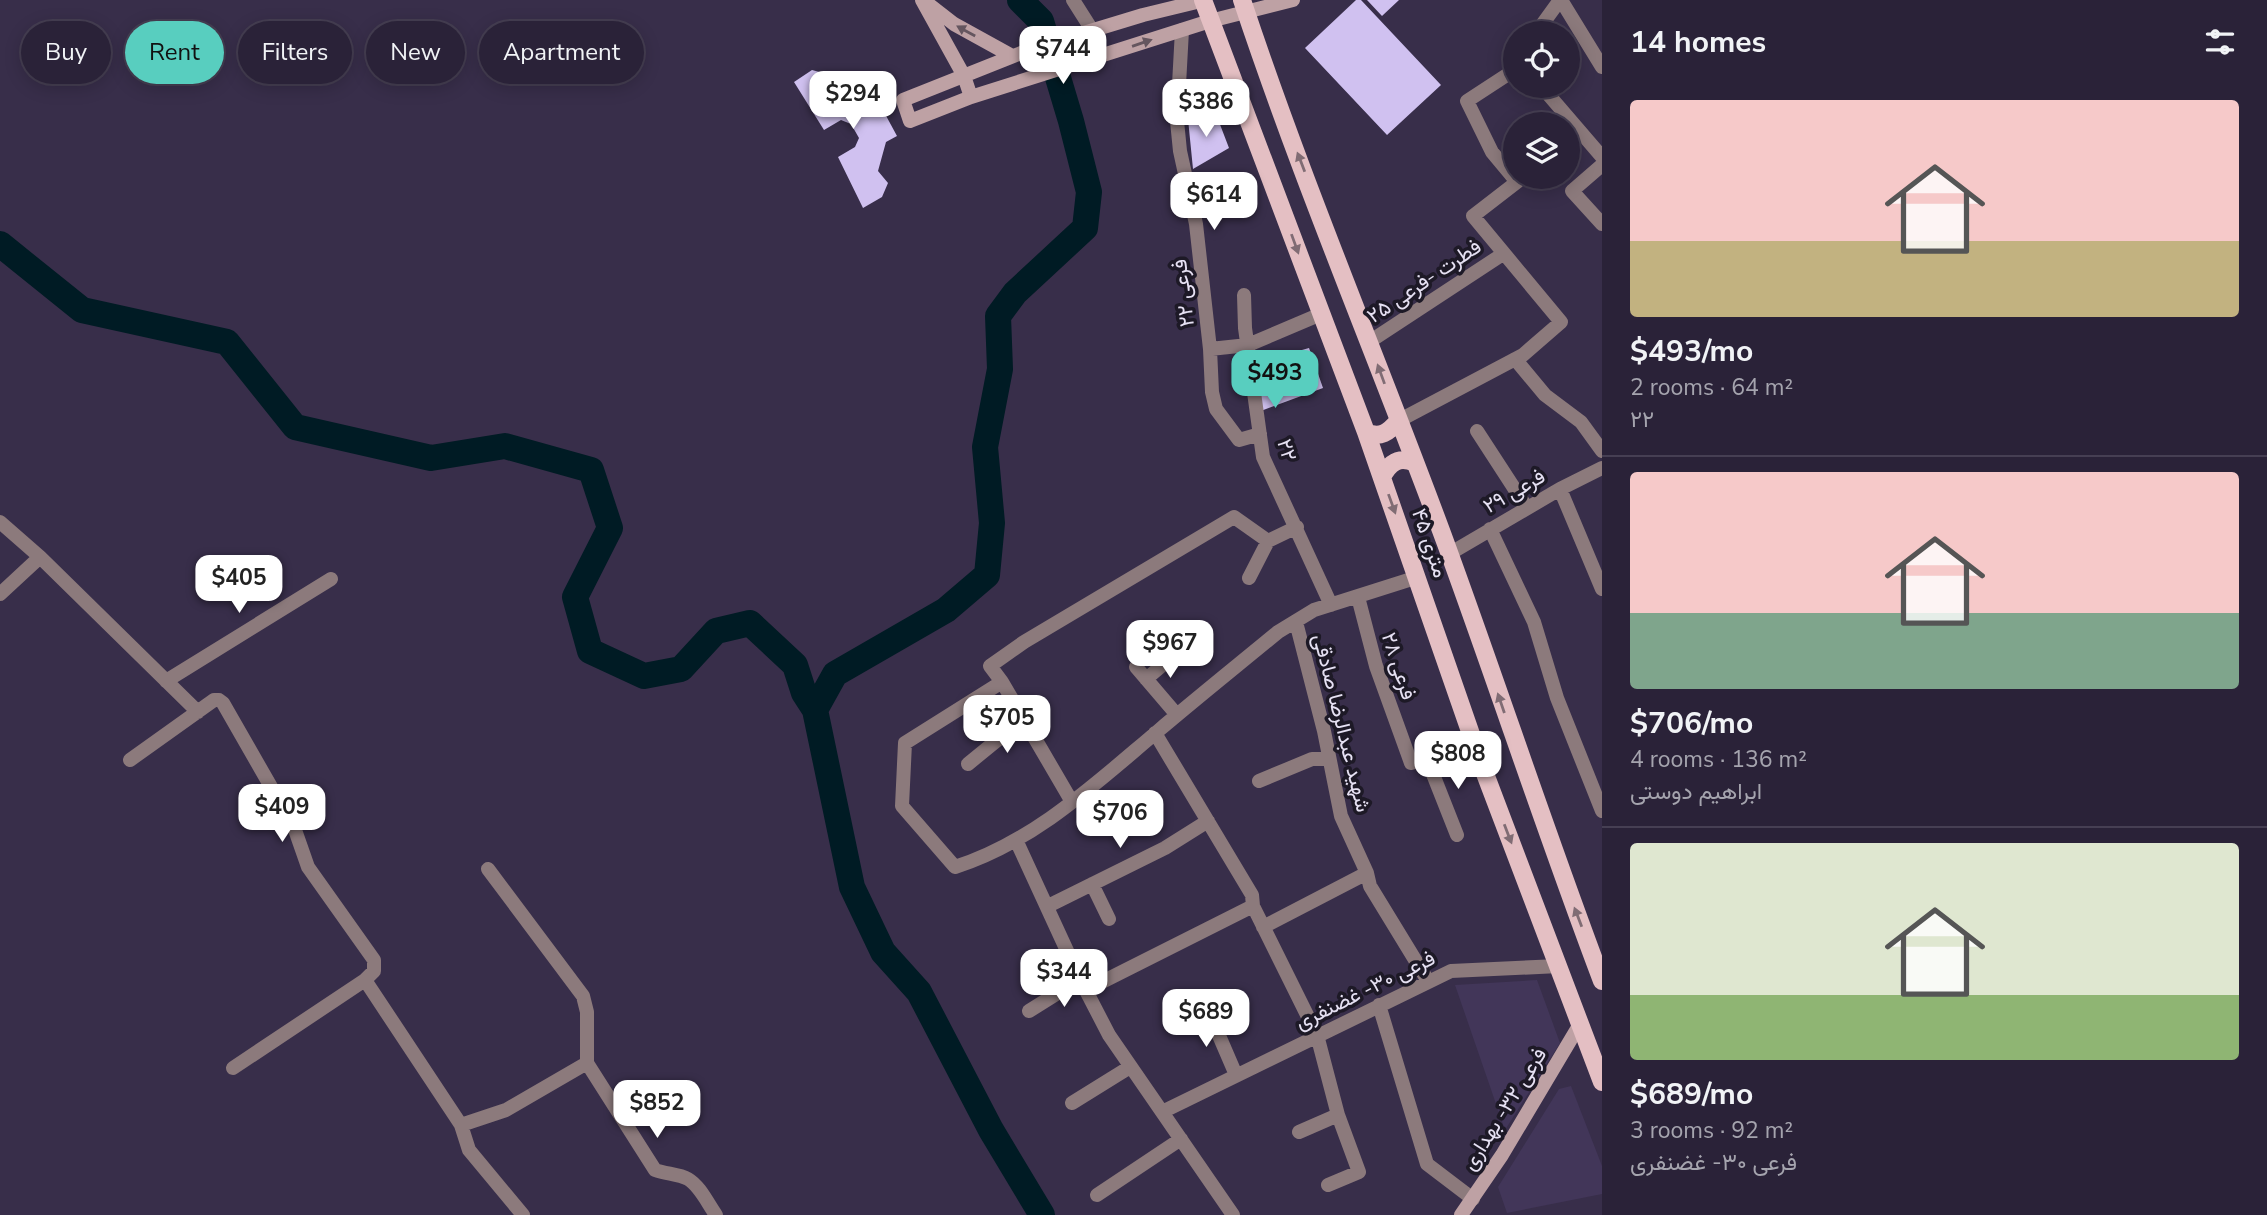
<!DOCTYPE html>
<meta charset="utf-8">
<style>
body{margin:0;font-family:"Nunito Sans",Vazirmatn,sans-serif;background:#362f43;color:#f1f3f6;height:100vh;display:flex;flex-direction:column;font-size:26px;white-space:nowrap}
*{box-sizing:border-box;margin:0}
p{font-size:23px;color:#a5a4ae}
.icon{flex:none;width:38px;height:38px;fill:none;stroke:currentColor;stroke-width:2;stroke-linecap:round;stroke-linejoin:round}
.map{position:relative;flex:1;overflow:hidden}
.side{display:flex;flex-direction:column;background:#2a2238;width:665px}
.side>*{flex:none}
.guide{position:absolute;left:21px;top:21px;width:665px;height:63px;display:flex;gap:14px}
.fabs{position:absolute;left:1503px;top:21px;display:grid;gap:14px}
.fabs a{display:grid;place-items:center;width:77px;height:77px;border-radius:50%;background:#2a2238;box-shadow:0 4px 18px #0003,0 0 0 2px #463f53;font-size:35px}
.price{position:absolute;translate:-50% -60px;padding:0 16px;border-radius:14px;background:#fff;color:#222;font-size:23px;line-height:46px;filter:drop-shadow(0 2px 4px #0008)}
.price::after{content:'';position:absolute;left:50%;top:42px;width:21px;height:16px;margin-left:-10px;background:inherit;clip-path:polygon(0 0,100% 0,50% 100%)}
.price.on{background:#58cebf;color:#111}
ul{padding:0;list-style:none}
li{display:grid;align-content:center;gap:14px;height:371px;padding:0 28px}
li+li{border-top:2px solid #463f53}
li span{display:grid;place-items:center;height:217px;border-radius:7px;color:#555}
li>.icon{margin-inline-start:auto}
span .icon{width:126px;height:126px;fill:#fffc;stroke-width:1}
li b{font-size:30px}
h2{display:flex;justify-content:space-between;align-items:center;height:84px;padding:0 28px;font-size:30px}
.tag{padding:0 24px;border-radius:32px;background:#2a2238;box-shadow:0 4px 18px #0003,0 0 0 2px #463f53;font-size:24px;line-height:63px}
.tag.on{background:#58cebf;color:#111}
main{display:flex;flex:1;min-height:0}
.map>svg:first-child{display:block}
.built{fill:#423659}
.lines{fill:none;stroke-linecap:round;stroke-linejoin:round}
.river{stroke:#001b24;stroke-width:26}
.building{fill:#d0c1f0}
.street{stroke:#8c7a7c;stroke-width:14}
.secondary{stroke:#bea1a4;stroke-width:14}
.primary{stroke:#e4bfc3;stroke-width:18}
.oneway{fill:#65565f}
.oneway2{fill:#806c74}
.labels{text-anchor:middle;dominant-baseline:central;stroke-width:7;stroke-linejoin:round;paint-order:stroke}
.street-label{font-size:21px;fill:#e6e1f3;stroke:#1d1926}
</style>
<main>
<div class="map">
<svg width="1602" height="1215" viewBox="0 0 1602 1215">
<rect width="100%" height="100%" fill="#382e4a"/>
<path class="built" d="M1537 980 1560 1043 1505 1130 1455 985Z
M1571 1086 1602 1166V1194L1507 1213 1498 1187 1559 1089Z"/>
<g class="lines">
<path class="river" d="M1020 0 1041 21 1071 121 1089 192 1085 228 1015 293 998 316 1000 369 985 447 992 523 987 575 946 610 835 674 815 710 852 887 883 952 919 992 991 1130 1042 1215
M0 244 82 310 227 342 295 427 431 458 505 446 591 470 610 528 575 597 590 651 644 676 681 669 716 631 750 623 795 665 804 693 815 710"/>
</g>
<path class="building" d="M1356 0H1361L1441 85 1387 135 1305 48Z
M1367 0H1399L1382 16Z
M812 70 823 73 834 87 859 96 871 88 897 136 886 142 878 171 888 183 882 197 863 208 838 157 855 147 859 138 851 124 841 120 824 130 794 82Z
M1216 114 1229 148 1193 169 1188 119Z
M1309 348 1323 388 1258 412 1252 364Z"/>
<g class="lines">
<path class="street" d="M1073 0 1092 30
M1561 0 1602 67
M1182 30 1177 121 1180 151 1196 224 1210 349 1212 392 1216 409 1239 440 1260 434
M1536 33 1560 0
M1541 86 1602 157
M1602 165 1572 191 1602 224
M1244 295 1245 328 1263 457 1331 605
M1369 342 1503 254
M1210 349 1248 345 1321 314
M1515 359 1545 395 1581 422 1602 451
M1398 421 1523 355 1561 322 1473 216 1517 182 1492 152 1467 101 1516 69
M1477 431 1527 508
M1560 489 1602 589
M0 522 40 557 198 712
M1297 527 1268 541 1234 517 1024 642 990 666 1002 682 905 743 902 806 955 867C1034 842 1096 783 1158 731 1198 697 1238 665 1278 632L1314 610 1418 577
M1490 529 1534 622 1557 698 1602 811
M1449 554 1560 489 1602 468
M1249 578 1268 541
M0 594 40 557
M1358 597 1376 666 1411 763 1475 746
M1296 622 1324 731 1341 816 1367 873 1370 886 1428 981
M1136 667 1177 715
M1146 679 1191 641
M166 681 331 579
M1002 682 1072 802
M1155 733 1252 895 1253 906
M1427 759 1457 835
M130 760 214 700H219L223 703 294 827 308 867 374 960V971L365 980 233 1068
M968 764 1023 719
M1259 781 1312 759H1329
M1016 840 1080 979 1109 1035 1233 1215
M488 869 583 996 587 1012V1063L655 1170C666 1174 679 1174 688 1179 700 1186 708 1204 716 1215
M1092 884 1109 919
M1048 906 1165 848 1208 821
M1263 927 1367 873
M365 980 461 1125 469 1150 523 1215
M1086 990 1253 906 1317 1035 1338 1115 1359 1172 1328 1185
M1379 1005 1427 1164 1473 1199
M1208 1010 1236 1075
M1029 1011 1080 979
M1072 1103 1130 1067
M1162 1112 1451 971 1559 966
M461 1125 506 1110 587 1063
M1299 1132 1338 1115
M1097 1195 1181 1139"/>
<path class="secondary" d="M922 0 964 76 971 97
M1205 0 1143 15 1031 49 903 100 910 121 971 97 1210 21 1293 0
M927 3 954 24 1012 56
M1461 1215 1502 1155 1580 1024"/>
<path class="primary" d="M1203 0 1366 432 1481 763 1602 1082
M1242 0C1303 184 1379 362 1446 544 1499 689 1547 836 1602 981
M1366 432C1380 439 1389 432 1398 421
M1382 477C1390 462 1399 456 1415 463"/>
</g>
<defs><path id="oneway-solid" d="M-6-.8H1V-3.2L6.5 0L1 3.2V.8H-6Z" transform="scale(1.75)"/></defs>
<g class="oneway">
<use href="#oneway-solid" transform="translate(966 31) rotate(-151)"/>
<use href="#oneway-solid" transform="translate(1142 43) rotate(-19)"/>
</g>
<g class="oneway2">
<use href="#oneway-solid" transform="translate(1301 162) rotate(-111)"/>
<use href="#oneway-solid" transform="translate(1295 244) rotate(70)"/>
<use href="#oneway-solid" transform="translate(1381 374) rotate(-110)"/>
<use href="#oneway-solid" transform="translate(1392 504) rotate(70)"/>
<use href="#oneway-solid" transform="translate(1501 703) rotate(-109)"/>
<use href="#oneway-solid" transform="translate(1508 834) rotate(69)"/>
<use href="#oneway-solid" transform="translate(1578 917) rotate(-111)"/>
</g>
<g class="labels">
<g class="street-label">
<text transform="translate(1424 281) rotate(-34)">فطرت -فرعی ۲۵</text>
<text transform="translate(1183 293) rotate(-97)">فرعی ۲۲</text>
<text transform="translate(1287 450) rotate(73)">۲۲</text>
<text transform="translate(1514 491) rotate(-30)">فرعی ۲۹</text>
<text transform="translate(1430 543) rotate(71)">۴۵ متری</text>
<text transform="translate(1399 666) rotate(72)">فرعی ۲۸</text>
<text transform="translate(1342 723) rotate(76)">شهید عبدالرضا صادقی</text>
<text transform="translate(1365 990) rotate(-26)">فرعی ۳۰- غضنفری</text>
<text transform="translate(1504 1109) rotate(-58)">فرعی ۳۲- بهداری</text>
</g>
</g>
</svg>
<div class="fabs">
<a><svg class="icon" aria-label="locate" viewBox="0 0 24 24"><circle cx="12" cy="12" r="6"/><path d="M12 2v4M12 18v4M2 12h4M18 12h4"/></svg></a>
<a><svg class="icon" aria-label="layers" viewBox="0 0 24 24"><path d="M12 4l9 5-9 5-9-5zM3 14l9 5 9-5"/></svg></a>
</div>
<b class="price" style="left:1063px;top:86px">$744</b>
<b class="price" style="left:853px;top:131px">$294</b>
<b class="price" style="left:1206px;top:139px">$386</b>
<b class="price" style="left:1214px;top:232px">$614</b>
<b class="price on" style="left:1275px;top:410px">$493</b>
<b class="price" style="left:239px;top:615px">$405</b>
<b class="price" style="left:1170px;top:680px">$967</b>
<b class="price" style="left:1007px;top:755px">$705</b>
<b class="price" style="left:1458px;top:791px">$808</b>
<b class="price" style="left:282px;top:844px">$409</b>
<b class="price" style="left:1120px;top:850px">$706</b>
<b class="price" style="left:1064px;top:1009px">$344</b>
<b class="price" style="left:1206px;top:1049px">$689</b>
<b class="price" style="left:657px;top:1140px">$852</b>
<div class="guide">
<a class="tag">Buy</a>
<a class="tag on">Rent</a>
<a class="tag">Filters</a>
<a class="tag">New</a>
<a class="tag">Apartment</a>
</div>
</div>
<section class="side">
<h2>14 homes<svg class="icon" aria-label="filters" viewBox="0 0 24 24"><path d="M4 7h16M4 17h16"/><circle cx="9" cy="7" r="2"/><circle cx="15" cy="17" r="2"/></svg></h2>
<ul>
<li><span style="background:linear-gradient(#f6c9c9 65%,#c2b280 0)"><svg class="icon" aria-label="home" viewBox="0 0 24 24"><path d="M3 11l9-7 9 7M6 9v11h12V9"/></svg></span><div><b>$493/mo</b><p>2 rooms · 64 m²</p><p>۲۲</p></div></li>
<li><span style="background:linear-gradient(#f6c9c9 65%,#7fa58c 0)"><svg class="icon" aria-label="home" viewBox="0 0 24 24"><path d="M3 11l9-7 9 7M6 9v11h12V9"/></svg></span><div><b>$706/mo</b><p>4 rooms · 136 m²</p><p>ابراهیم دوستی</p></div></li>
<li><span style="background:linear-gradient(#dfe7d0 70%,#8fb573 0)"><svg class="icon" aria-label="home" viewBox="0 0 24 24"><path d="M3 11l9-7 9 7M6 9v11h12V9"/></svg></span><div><b>$689/mo</b><p>3 rooms · 92 m²</p><p>فرعی ۳۰- غضنفری</p></div></li>
</ul>
</section>
</main>
